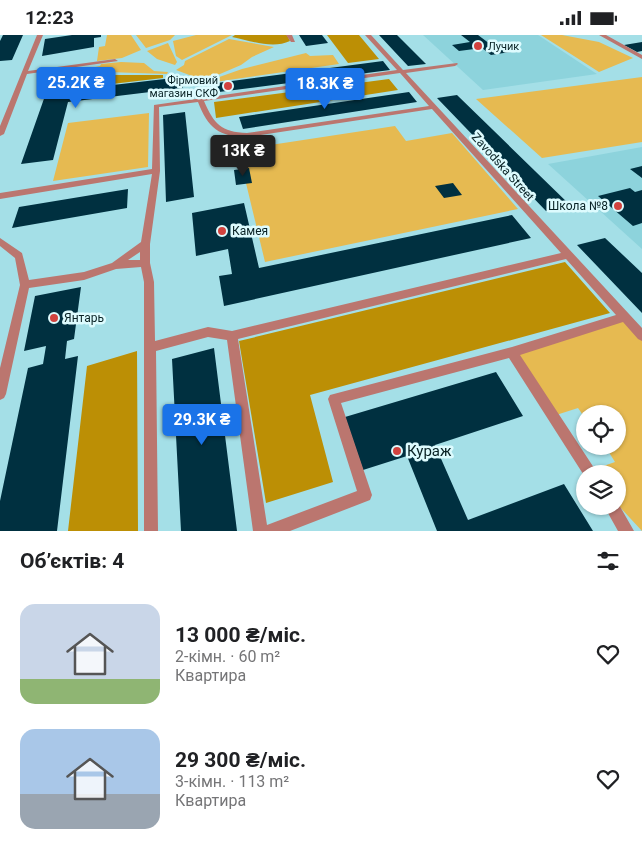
<!DOCTYPE html>
<html lang="uk">
<meta charset="utf-8">
<style>
body{margin:0;font-family:Roboto,sans-serif;background:#f2f2f2;color:#202124;height:100vh;display:flex;flex-direction:column;font-size:19px;white-space:nowrap}
*{box-sizing:border-box;margin:0}
p{font-size:16px;color:#757577}
.icon{flex:none;width:28px;height:28px;fill:none;stroke:currentColor;stroke-width:2;stroke-linecap:round;stroke-linejoin:round}
.map{position:relative;height:496px;overflow:hidden}
.drawer{display:flex;flex-direction:column;background:#fff;flex:1}
.drawer>*{flex:none}
.controls{position:absolute;left:576px;top:370px;display:grid;gap:10px}
.controls a{display:grid;place-items:center;width:50px;height:50px;border-radius:50%;background:#fff;box-shadow:0 1px 4px #0004;font-size:25px}
.price{position:absolute;translate:-50% -42px;padding:0 11px;border-radius:5px;background:#1a73e8;color:#fff;font-size:16px;line-height:32px;filter:drop-shadow(0 1px 2px #0008)}
.price::after{content:'';position:absolute;left:50%;top:30px;width:15px;height:11px;margin-left:-8px;background:inherit;clip-path:polygon(0 0,100% 0,50% 100%)}
.price.selected{background:#222;color:#fff}
ul{padding:0;list-style:none}
li{display:flex;align-items:center;gap:15px;height:125px;padding:0 20px}
li span{display:grid;place-items:center;flex:none;width:140px;height:100px;border-radius:15px;color:#555}
li>.icon{margin-inline-start:auto}
span .icon{width:60px;height:60px;fill:#fffc;stroke-width:1}
li b{font-size:21px}
h2{display:flex;justify-content:space-between;align-items:center;height:60px;padding:0 20px;font-size:21px}
.status{display:flex;justify-content:space-between;align-items:center;height:35px;padding:0 25px;background:#fff;direction:ltr}
.status svg{height:14px;fill:currentColor}
.map>svg:first-child{display:block}
.built{fill:#8dd3dc}
.green{fill:#e6ba51}
.forest{fill:#bc8f05}
.building{fill:#003040}
.lines{fill:none;stroke-linecap:round;stroke-linejoin:round}
.service{fill:#bb766f;fill-rule:evenodd}
.poi-dot{fill:#d1423e;stroke:#ddfbfe;stroke-width:2}
.labels{text-anchor:middle;dominant-baseline:central;stroke-width:5;stroke-linejoin:round;paint-order:stroke}
.far-poi-label{font-size:11px;fill:#092225;stroke:#ddfbfe;text-anchor:start}
.street-label{font-size:12px;fill:#092225;stroke:#ddfbfe}
.poi-label{font-size:12px;fill:#092225;stroke:#ddfbfe;text-anchor:start}
.near-poi-label{font-size:15px;fill:#092225;stroke:#ddfbfe;text-anchor:start}
</style>
<div class="status"><b>12:23</b><svg viewBox="0 0 49 12"><path d="M0 12V9h3v3zM5 12V6h3v6zM10 12V3h3v9zM15 12V0h3v12zM26 1h20v11H26zM47 4h2v5h-2z"/></svg></div>
<div class="map">
<svg width="642" height="496" viewBox="0 0 642 496">
<rect width="100%" height="100%" fill="#a4dfe7"/>
<path class="built" d="M423 0H538L597 39 483 55Z
M642 112V214L548 129Z"/>
<path class="green" d="M107 0H131L141 15 122 23 97 26 99 12 105 11Z
M136 0H175L170 5 146 13Z
M196 0H232L182 25 176 21 173 6Z
M541 0H562L599 7 633 23 599 37Z
M229 4 274 12 252 22 241 30 213 42 200 44 176 35 184 30 185 26Z
M168 8 177 27 175 30 157 24 147 16Z
M306 18 310 21 333 20 339 29 208 48V46L242 34Z
M121 27 144 28 154 36 168 37 167 39 77 36 100 31 101 29Z
M642 42V107L542 123 476 64Z
M149 78 148 132 53 146 68 88Z
M395 91 406 106 452 98 518 174 265 227 238 115Z
M625 282 642 301V496L618 470V439H591L589 436 615 427 605 411H618V379H585V383L578 373 553 381 512 317Z"/>
<path class="forest" d="M235 0H287L290 6C273 14 251 6 232 2Z
M327 0H359L379 24 348 28Z
M74 40H163V43L69 54Z
M389 44 398 55 216 83 214 67Z
M565 227 610 278 310 360 333 447 266 468 239 306Z
M137 316 138 496H68L87 331Z"/>
<path class="building" d="M3 0H23L12 25 0 26V6Z
M72 0H101V2L94 3V12L42 21 45 4Z
M299 0H322L328 8 306 11Z
M379 0H397L426 29 408 31Z
M461 0H478L490 9 498 8 510 17 491 20 482 13 459 16 452 10 470 7Z
M642 7V16L637 17 624 10Z
M383 26 390 35 219 57 217 48Z
M72 36 68 51 62 52 61 56 182 42 183 53 68 67 53 125 21 129 46 58 49 57 50 54 38 55 44 39Z
M409 57 417 67 243 94 239 82Z
M457 60 571 171 546 176 437 63Z
M185 77 194 162 166 167 163 80Z
M642 131V143L630 134Z
M249 133 252 148 236 150 234 135Z
M453 148 462 160 444 163 435 151Z
M630 153 635 157 642 155V188L633 191 598 161Z
M128 154 127 173 12 193 19 172Z
M244 168 259 233 512 180 531 203 224 271 219 241 232 239 228 214 196 221 192 178Z
M605 203 642 238V278L577 210Z
M81 252 74 304 67 306 65 324 78 321 57 496H0V466L28 333 43 329 46 311 24 316 35 261Z
M214 313 237 496H181L172 324Z
M496 337 523 381 435 410 468 485 564 449 593 496H437L407 421 363 435 345 382Z"/>
<g class="lines">
<path class="service" d="M37 0H43L28 36 115 24 118 26 27 39 4 99 0 101V91Z
M286 0H292L295 7H291Z
M365 0H371L403 35 457 28 458 29 455 31 406 38 642 293V306L638 304 623 287 520 320 598 439H585V442L509 323 341 368 372 460 370 465 290 496H253L227 305 208 302 156 316 158 496H144V247L141 232 116 234 84 245 29 253 6 359 4 363 0 365V333L20 250 15 223 0 211V203L22 218 29 245 84 237 112 228 141 207 152 139 0 164V158L152 134 154 70 397 35ZM400 38 429 71 247 98C221 97 214 89 204 66ZM198 67C208 93 219 102 247 102L432 74 561 218 232 296 208 292 155 306 154 247 150 228V209L160 136 159 72ZM140 217V225H128ZM566 224 616 280 512 312 330 360 328 364 357 456 267 490 238 304Z
M599 0H606L642 20V24Z
M618 468 634 496H618L604 471H618Z"/>
</g>
<g class="poi-dot">
<circle cx="478" cy="11" r="5"/>
<circle cx="228" cy="51" r="5"/>
<circle cx="618" cy="171" r="5"/>
<circle cx="222" cy="196" r="5"/>
<circle cx="54" cy="283" r="5"/>
<circle cx="397" cy="416" r="5"/>
</g>
<g class="labels">
<g class="far-poi-label">
<text x="488" y="11">Лучик</text>
<text x="218" y="45" text-anchor="end">Фірмовий<tspan x="218" dy="13">магазин СКФ</tspan></text>
</g>
<g class="street-label">
<text transform="translate(503 132) rotate(48)">Zavodska Street</text>
</g>
<g class="poi-label">
<text x="608" y="171" text-anchor="end">Школа №8</text>
<text x="232" y="196">Камея</text>
<text x="64" y="283">Янтарь</text>
</g>
<g class="near-poi-label">
<text x="407" y="416">Кураж</text>
</g>
</g>
</svg>
<div class="controls">
<a><svg class="icon" aria-label="locate" viewBox="0 0 24 24"><circle cx="12" cy="12" r="6"/><path d="M12 2v4M12 18v4M2 12h4M18 12h4"/></svg></a>
<a><svg class="icon" aria-label="layers" viewBox="0 0 24 24"><path d="M12 4l9 5-9 5-9-5zM3 14l9 5 9-5"/></svg></a>
</div>
<b class="price" style="left:76px;top:74px">25.2K ₴</b>
<b class="price" style="left:325px;top:75px">18.3K ₴</b>
<b class="price selected" style="left:243px;top:142px">13K ₴</b>
<b class="price" style="left:202px;top:411px">29.3K ₴</b>
</div>
<section class="drawer">
<h2>Об’єктів: 4<svg class="icon" aria-label="filters" viewBox="0 0 24 24"><path d="M4 7h16M4 17h16"/><circle cx="9" cy="7" r="2"/><circle cx="15" cy="17" r="2"/></svg></h2>
<ul>
<li><span style="background:linear-gradient(#c9d6e8 75%,#8fb573 0)"><svg class="icon" aria-label="home" viewBox="0 0 24 24"><path d="M3 11l9-7 9 7M6 9v11h12V9"/></svg></span><div><b>13 000 ₴/міс.</b><p>2-кімн. · 60 m²</p><p>Квартира</p></div><svg class="icon" aria-label="heart" viewBox="0 0 24 24"><path d="M12 20l-8-8c-3-5 5-10 8-4 3-6 11-1 8 4z"/></svg></li>
<li><span style="background:linear-gradient(#a9c7e8 65%,#9aa5b1 0)"><svg class="icon" aria-label="home" viewBox="0 0 24 24"><path d="M3 11l9-7 9 7M6 9v11h12V9"/></svg></span><div><b>29 300 ₴/міс.</b><p>3-кімн. · 113 m²</p><p>Квартира</p></div><svg class="icon" aria-label="heart" viewBox="0 0 24 24"><path d="M12 20l-8-8c-3-5 5-10 8-4 3-6 11-1 8 4z"/></svg></li>
</ul>
</section>
